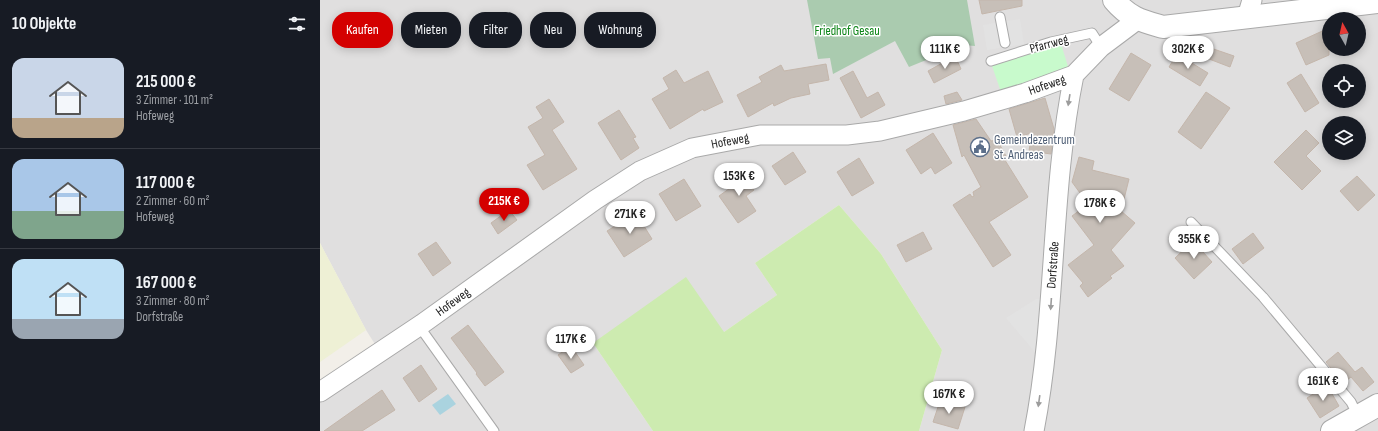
<!DOCTYPE html>
<html lang="de">
<meta charset="utf-8">
<style>
body{margin:0;font-family:"Sofia Sans Condensed",sans-serif;background:#20242c;color:#f1f3f6;height:100vh;display:flex;flex-direction:column;font-size:15px;white-space:nowrap}
*{box-sizing:border-box;margin:0}
p{font-size:13px;color:#9ea1a6}
.icon{flex:none;width:22px;height:22px;fill:none;stroke:currentColor;stroke-width:2;stroke-linecap:round;stroke-linejoin:round}
.map{position:relative;flex:1;overflow:hidden}
.panel{display:flex;flex-direction:column;background:#171b24;width:320px}
.panel>*{flex:none}
.top-card{position:absolute;left:12px;top:12px;width:380px;height:36px;display:flex;gap:8px}
.needle{width:26px;rotate:352deg}
.buttons{position:absolute;left:1002px;top:12px;display:grid;gap:8px}
.buttons a{display:grid;place-items:center;width:44px;height:44px;border-radius:50%;background:#171b24;box-shadow:0 2px 10px #0003;font-size:20px}
.price{position:absolute;translate:-50% -34px;padding:0 9px;border-radius:14px;background:#fff;color:#222;font-size:13px;line-height:26px;filter:drop-shadow(0 1px 2px #0008)}
.price::after{content:'';position:absolute;left:50%;top:24px;width:12px;height:9px;margin-left:-6px;background:inherit;clip-path:polygon(0 0,100% 0,50% 100%)}
.price.current{background:#d40000;color:#fff}
ul{padding:0;list-style:none}
li{display:flex;align-items:center;gap:12px;height:100px;padding:0 12px}
li+li{border-top:1px solid #363941}
li span{display:grid;place-items:center;flex:none;width:112px;height:80px;border-radius:12px;color:#555}
li>.icon{margin-inline-start:auto}
span .icon{width:48px;height:48px;fill:#fffc;stroke-width:1}
li b{font-size:17px}
h2{display:flex;justify-content:space-between;align-items:center;height:48px;padding:0 12px;font-size:17px}
.pill{padding:0 14px;border-radius:16px;background:#171b24;box-shadow:0 2px 10px #0003;font-size:14px;line-height:36px}
.pill.current{background:#d40000;color:#fff}
main{display:flex;flex:1;min-height:0}
.map>svg:first-child{display:block}
.residential{fill:#e0dfdf;fill-rule:evenodd}
.farmland{fill:#eef0d5}
.grass{fill:#cdebb0}
.cemetery{fill:#aacbaf}
.park{fill:#c8facc}
.parking{fill:#e2e2e2}
.water{fill:#aad3df}
.building{fill:#c7bfb8;stroke:#c4b6ab}
.lines{fill:none;stroke-linecap:round;stroke-linejoin:round}
.service-casing{stroke:#a9a9a9;stroke-width:11}
.minor-casing{stroke:#a9a9a9;stroke-width:21}
.tertiary-casing{stroke:#a9a9a9;stroke-width:24}
.service{stroke:#fff;stroke-width:9}
.minor{stroke:#fff;stroke-width:19}
.tertiary{stroke:#fff;stroke-width:22}
.oneway{fill:#9c9c9c}
.labels{text-anchor:middle;dominant-baseline:central;stroke-width:3;stroke-linejoin:round;paint-order:stroke}
.park-label{font-size:13px;fill:#0c8416;stroke:#fff}
.street-label{font-size:13px;fill:#222;stroke:#fff}
.service-label{font-size:13px;fill:#4e5e75;stroke:#fff;text-anchor:start}
</style>
<main>
<section class="panel">
<h2>10 Objekte<svg class="icon" aria-label="filters" viewBox="0 0 24 24"><path d="M4 7h16M4 17h16"/><circle cx="9" cy="7" r="2"/><circle cx="15" cy="17" r="2"/></svg></h2>
<ul>
<li><span style="background:linear-gradient(#c9d6e8 75%,#b9a48a 0)"><svg class="icon" aria-label="home" viewBox="0 0 24 24"><path d="M3 11l9-7 9 7M6 9v11h12V9"/></svg></span><div><b>215 000 €</b><p>3 Zimmer · 101 m²</p><p>Hofeweg</p></div></li>
<li><span style="background:linear-gradient(#a9c7e8 65%,#7fa58c 0)"><svg class="icon" aria-label="home" viewBox="0 0 24 24"><path d="M3 11l9-7 9 7M6 9v11h12V9"/></svg></span><div><b>117 000 €</b><p>2 Zimmer · 60 m²</p><p>Hofeweg</p></div></li>
<li><span style="background:linear-gradient(#bfe0f5 75%,#9aa5b1 0)"><svg class="icon" aria-label="home" viewBox="0 0 24 24"><path d="M3 11l9-7 9 7M6 9v11h12V9"/></svg></span><div><b>167 000 €</b><p>3 Zimmer · 80 m²</p><p>Dorfstraße</p></div></li>
</ul>
</section>
<div class="map">
<svg width="1058" height="431" viewBox="0 0 1058 431">
<rect width="100%" height="100%" fill="#f2efe9"/>
<path class="residential" d="M0 0H1058V431H599L622 350 561 254 519 205 435 263 457 295 404 332 273 343 333 431H0V402L65 360 46 330 0 243ZM1009 19H1039V49H1009ZM1009 71H1039V101H1009ZM1009 123H1039V153H1009Z"/>
<path class="farmland" d="M0 243 46 330 0 362Z"/>
<path class="grass" d="M519 205 561 254 622 350 599 431H333L273 343 366 277 404 332 457 295 435 263Z"/>
<path class="cemetery" d="M487 0H647L655 46 643 45 589 67 575 41 513 74 510 58 498 59Z"/>
<path class="park" d="M741 44 750 73 681 92 672 66Z"/>
<path class="parking" d="M700 19 704 44 667 50 663 25Z
M716 299H725L720 358 686 318Z"/>
<path class="water" d="M128 394 136 404 120 415 112 405Z"/>
<path class="building" d="M659 0H702V6L662 14Z
M1009 28V55L986 65 976 43Z
M879 44 914 56 910 67 876 54Z
M811 53 831 65 809 101 789 89Z
M857 54 888 73 880 86 849 67Z
M635 56 641 69 614 83 608 71Z
M506 64 509 80 488 84 490 94 471 98 454 106 453 103 428 117 417 95 442 82 439 77 461 65 464 71Z
M356 70 364 83 388 71 403 102 384 111 383 109 350 129 332 99 349 89 343 78Z
M533 71 547 98 558 92 565 105 541 118 520 78Z
M981 74 999 103 985 112 967 83Z
M637 92 642 100 626 104 624 96Z
M886 92 910 108 881 149 858 132Z
M725 98 734 129 731 154 709 151 712 133 697 137 689 109Z
M229 99 244 122 232 130 257 169 223 190 207 165 225 155 208 127 223 118 216 107Z
M299 110 316 137 313 138 319 148 301 160 278 123Z
M656 119 671 141 677 140 686 156 683 157 708 197 669 222 691 255 673 267 633 205 650 194 652 197 654 196 653 192 661 187 644 155 642 157 633 125Z
M986 130 999 143 986 156 1001 171 982 190 954 162Z
M613 133 632 163 615 174 611 167 601 174 586 150Z
M473 152 486 172 465 185 452 166Z
M759 157 774 161 772 170 809 179 801 211 815 223 791 250 804 266 790 276 792 278 768 297 760 286 763 283 748 265 774 245 752 216 768 204 752 182Z
M539 158 554 183 532 196 517 172Z
M420 170 434 190 426 196 436 211 418 223 399 196 413 186 408 178Z
M1037 176 1055 195 1038 211 1020 191Z
M364 179 381 206 356 221 339 194Z
M189 210 197 220 178 234 171 223Z
M316 213 332 239 304 257 287 231Z
M603 232 612 249 586 262 577 245Z
M933 233 944 248 923 264 912 249Z
M873 241 892 262 874 279 855 258Z
M116 242 131 263 113 276 98 254Z
M148 325 184 372 165 386 156 374 157 373 131 338Z
M251 346 264 365 251 373 238 355Z
M1018 352 1035 372 1042 367 1054 382 1043 391 1031 377 1023 383 1006 362Z
M101 365 117 389 99 402 83 378Z
M1007 385 1019 406 1000 418 987 398Z
M62 390 75 410 42 431H4Z
M620 401 645 407 638 429 613 422Z"/>
<g class="lines">
<defs>
<path id="service" d="M680 17 685 43
M671 61 731 42 772 33 781 47
M871 222 943 297 1031 402 1038 416
M99 326 174 431"/>
<path id="minor" d="M927 17 932 0
M0 392 102 324 275 200 320 171 372 148 440 135H527L560 131 644 111 705 93 754 75 781 47 817 20
M714 431C737 314 730 192 754 75"/>
<path id="tertiary" d="M794 0C809 18 822 21 843 27L1058 2
M1012 431 1058 405"/>
</defs>
<use href="#service" class="service-casing"/>
<use href="#minor" class="minor-casing"/>
<use href="#tertiary" class="tertiary-casing"/>
<use href="#service" class="service"/>
<use href="#minor" class="minor"/>
<use href="#tertiary" class="tertiary"/>
</g>
<defs><path id="oneway-solid" d="M-6-.8H1V-3.2L6.5 0L1 3.2V.8H-6Z"/></defs>
<g class="oneway">
<use href="#oneway-solid" transform="translate(749 100) rotate(99)"/>
<use href="#oneway-solid" transform="translate(731 304) rotate(94)"/>
<use href="#oneway-solid" transform="translate(719 401) rotate(98)"/>
</g>
<defs>
<symbol id="civic-ring" viewBox="-11 -11 22 22"><circle r="9.5" fill="#fff" stroke="#5c6f8a" stroke-width="1.5"/><path d="M-.6-6.5H3V-4.5H.6V-3L4-1V1h2V6H-6V1h2V-1L-.6-3ZM-1.2 2.5V6h2.4V2.5Z" fill="#5c6f8a"/></symbol>
</defs>
<g fill-rule="evenodd">
<use href="#civic-ring" x="649" y="136" width="22" height="22"/>
</g>
<g class="labels">
<g class="park-label">
<text x="527" y="31">Friedhof Gesau</text>
</g>
<g class="street-label">
<text transform="translate(729 44) rotate(-15)">Pfarrweg</text>
<text transform="translate(727 85) rotate(-19)">Hofeweg</text>
<text transform="translate(410 141) rotate(-11)">Hofeweg</text>
<text transform="translate(733 265) rotate(-86)">Dorfstraße</text>
<text transform="translate(133 302) rotate(-36)">Hofeweg</text>
</g>
<g class="service-label">
<text x="674" y="140">Gemeindezentrum<tspan x="674" dy="15">St. Andreas</tspan></text>
</g>
</g>
</svg>
<div class="buttons">
<a><svg class="needle" viewBox="-14 -14 28 28"><path d="M0-13l5 13h-10z" fill="#e53935"/><path d="M0 13l5-13h-10z" fill="#9ea1a6"/></svg></a>
<a><svg class="icon" aria-label="locate" viewBox="0 0 24 24"><circle cx="12" cy="12" r="6"/><path d="M12 2v4M12 18v4M2 12h4M18 12h4"/></svg></a>
<a><svg class="icon" aria-label="layers" viewBox="0 0 24 24"><path d="M12 4l9 5-9 5-9-5zM3 14l9 5 9-5"/></svg></a>
</div>
<b class="price" style="left:625px;top:70px">111K €</b>
<b class="price" style="left:868px;top:70px">302K €</b>
<b class="price" style="left:419px;top:197px">153K €</b>
<b class="price current" style="left:184px;top:222px">215K €</b>
<b class="price" style="left:780px;top:224px">178K €</b>
<b class="price" style="left:310px;top:235px">271K €</b>
<b class="price" style="left:874px;top:260px">355K €</b>
<b class="price" style="left:251px;top:360px">117K €</b>
<b class="price" style="left:1003px;top:402px">161K €</b>
<b class="price" style="left:629px;top:415px">167K €</b>
<div class="top-card">
<a class="pill current">Kaufen</a>
<a class="pill">Mieten</a>
<a class="pill">Filter</a>
<a class="pill">Neu</a>
<a class="pill">Wohnung</a>
</div>
</div>
</main>
